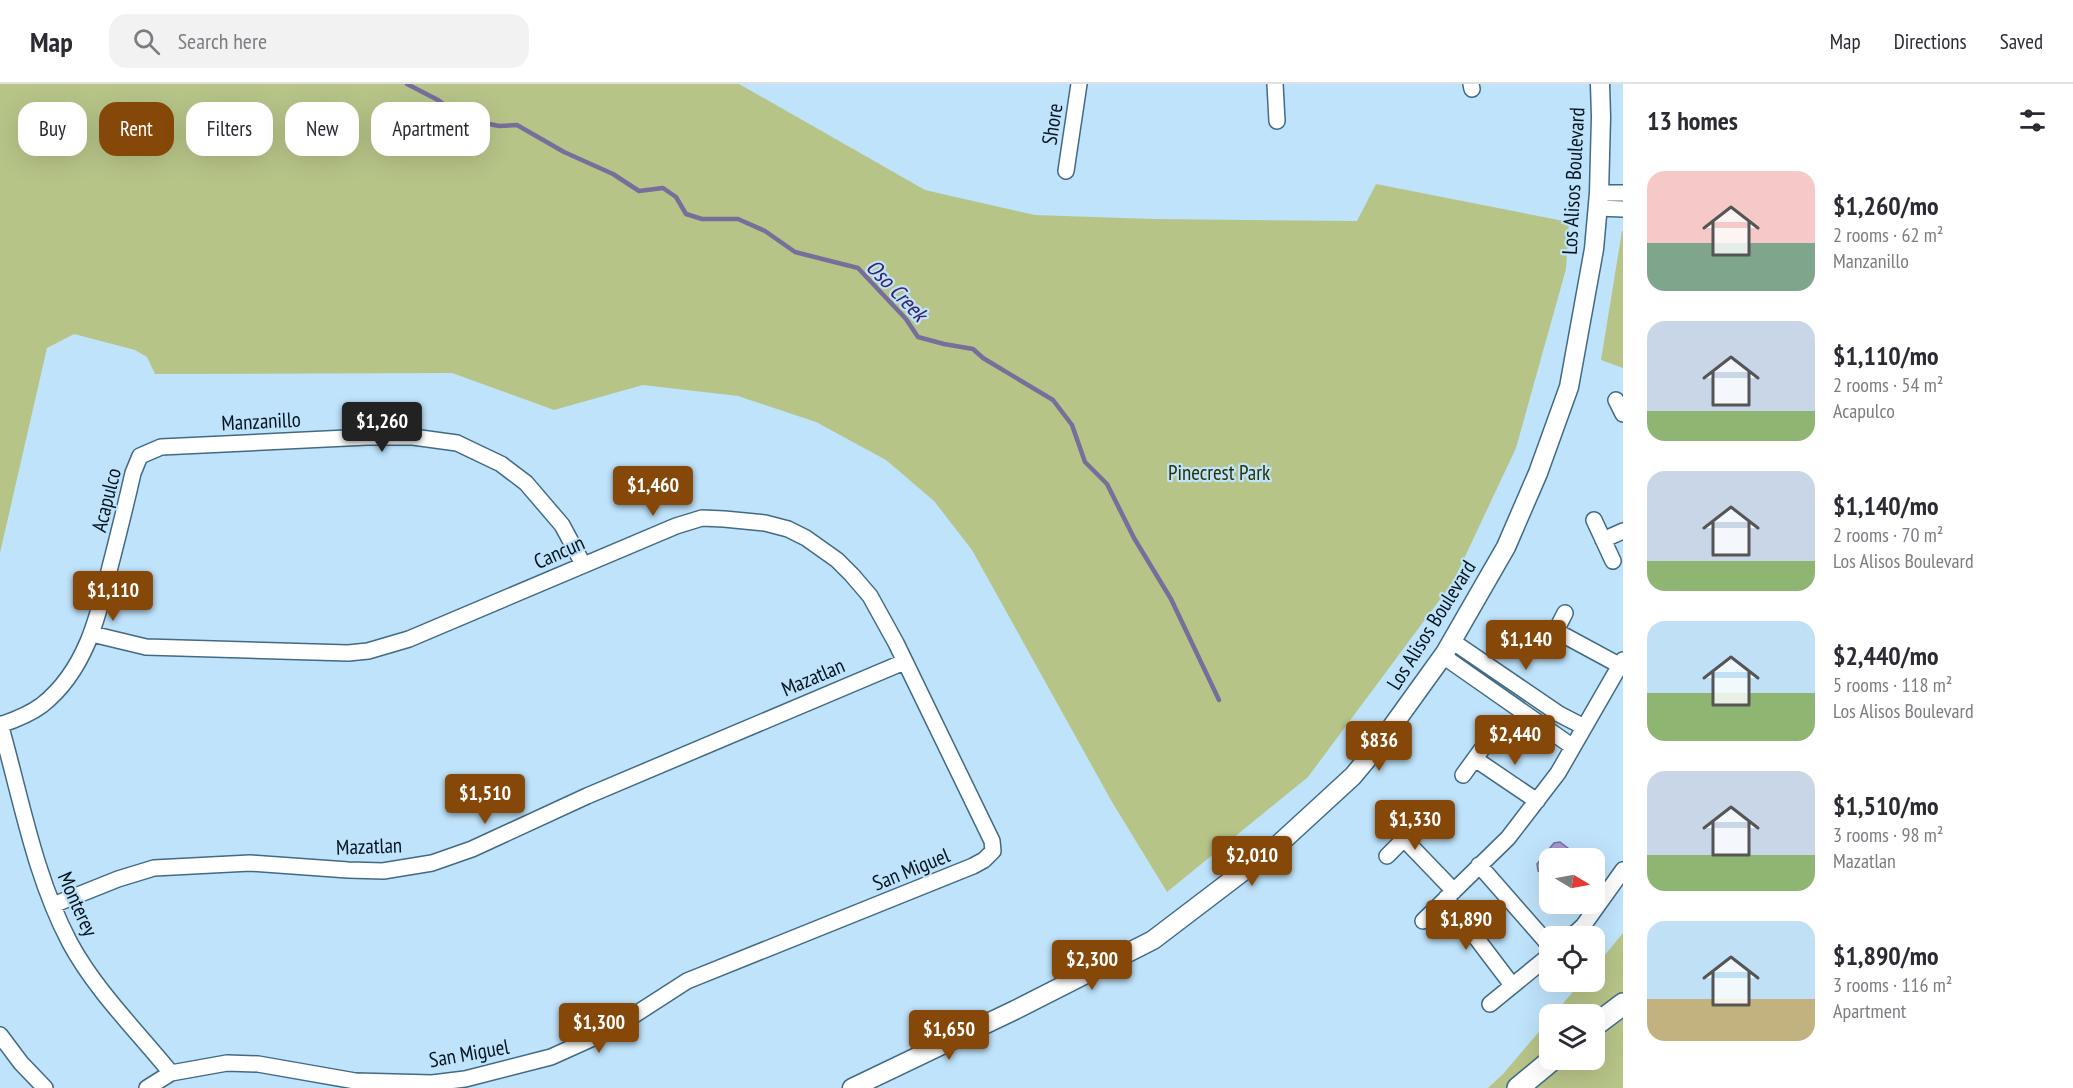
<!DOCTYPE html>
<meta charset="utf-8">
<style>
body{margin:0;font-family:"PT Sans Narrow",sans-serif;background:#f2f2f3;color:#2b2b33;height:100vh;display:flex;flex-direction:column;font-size:22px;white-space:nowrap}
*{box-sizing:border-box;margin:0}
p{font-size:20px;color:#7c7c81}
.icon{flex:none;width:33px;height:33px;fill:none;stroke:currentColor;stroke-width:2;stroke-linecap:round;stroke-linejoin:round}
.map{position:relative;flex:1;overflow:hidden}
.side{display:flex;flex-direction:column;background:#fff;width:450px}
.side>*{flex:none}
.top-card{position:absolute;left:18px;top:18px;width:570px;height:54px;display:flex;gap:12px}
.needle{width:39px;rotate:100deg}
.buttons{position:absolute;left:1539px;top:764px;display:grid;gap:12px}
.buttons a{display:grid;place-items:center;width:66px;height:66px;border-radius:12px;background:#fff;box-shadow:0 6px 24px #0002;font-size:30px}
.price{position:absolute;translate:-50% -51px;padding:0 14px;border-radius:6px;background:#864809;color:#fff;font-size:20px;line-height:39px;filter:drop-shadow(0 2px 3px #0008)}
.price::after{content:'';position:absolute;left:50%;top:36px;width:18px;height:14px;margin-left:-9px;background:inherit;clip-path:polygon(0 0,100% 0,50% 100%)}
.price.active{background:#222;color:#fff}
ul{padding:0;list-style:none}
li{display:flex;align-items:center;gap:18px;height:150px;padding:0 24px}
li span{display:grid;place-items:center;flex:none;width:168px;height:120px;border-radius:18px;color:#555}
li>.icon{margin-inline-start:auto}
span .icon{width:72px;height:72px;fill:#fffc;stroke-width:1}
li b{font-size:26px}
h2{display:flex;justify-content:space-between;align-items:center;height:72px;padding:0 24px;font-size:26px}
.pill{padding:0 21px;border-radius:18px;background:#fff;box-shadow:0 6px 24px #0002;font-size:21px;line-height:54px}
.pill.active{background:#864809;color:#fff}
header{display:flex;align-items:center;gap:36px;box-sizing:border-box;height:84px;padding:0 30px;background:#fff;border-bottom:2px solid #e1e1e2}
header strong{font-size:28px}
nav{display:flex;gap:33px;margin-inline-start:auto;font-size:21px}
.search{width:420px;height:54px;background:#f2f2f3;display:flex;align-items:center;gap:15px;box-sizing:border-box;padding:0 21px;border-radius:18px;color:#7c7c81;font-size:22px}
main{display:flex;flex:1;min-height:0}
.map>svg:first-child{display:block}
.green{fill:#b7c488}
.water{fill:#a796d0;stroke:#766f9b;stroke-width:1.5}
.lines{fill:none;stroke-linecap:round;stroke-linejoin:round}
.stream{stroke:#766f9b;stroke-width:4.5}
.minor-casing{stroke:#416a85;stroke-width:18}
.major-casing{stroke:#416a85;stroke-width:21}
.highway-casing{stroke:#416a85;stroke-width:24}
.minor{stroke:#fff;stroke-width:15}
.major{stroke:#fff;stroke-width:18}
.highway{stroke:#fff;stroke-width:21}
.labels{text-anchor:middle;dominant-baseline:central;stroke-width:4.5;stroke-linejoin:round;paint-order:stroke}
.street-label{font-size:21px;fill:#04141f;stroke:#bfe3fb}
.park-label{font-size:21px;fill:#2b3200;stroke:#bfe3fb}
.water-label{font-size:22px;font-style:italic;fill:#3c2166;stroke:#bfe3fb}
</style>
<header>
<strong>Map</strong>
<div class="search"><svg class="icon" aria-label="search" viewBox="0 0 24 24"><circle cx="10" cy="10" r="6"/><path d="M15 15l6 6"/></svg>Search here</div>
<nav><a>Map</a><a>Directions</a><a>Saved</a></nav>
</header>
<main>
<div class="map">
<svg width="1623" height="1004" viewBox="0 0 1623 1004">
<rect width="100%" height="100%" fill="#bfe3fb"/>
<path class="green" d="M0 0H739L925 106 1035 131 1153 135 1357 137 1376 100 1569 138 1566 185 1516 364 1453 498 1308 693 1167 808 1112 718 972 466 934 417 886 376 816 338 738 312 643 301 554 326 452 289 155 290 147 273 135 266 74 250 47 264 0 469Z
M1622 147H1623V284L1601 276Z
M1623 849V1004H1488L1503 990 1549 936 1550 975H1594V930H1554L1582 897H1594L1595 883Z"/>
<path class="water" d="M1560 758 1569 765 1570 772 1550 774 1549 793 1538 787 1537 780 1554 759Z"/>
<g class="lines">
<path class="stream" d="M407 0 438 16 465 35 499 42 517 41 564 68 613 90 639 107 663 104 676 113 686 130 702 135H738L765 147 795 168 858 184 906 235 918 253 944 260 973 265 983 274 1053 316 1072 341 1085 378 1107 400 1134 454 1171 515 1219 616"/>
<defs>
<path id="minor" d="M1275 0 1277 37
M1471 0 1472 5
M1066 87 1079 0
M1599 109H1623
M1598 124 1623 125
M1616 316 1623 330
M1594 436 1613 477
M1603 456 1623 447
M1556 547 1619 581
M92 550 146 563 348 569 368 567 409 555 676 442 702 434 724 435 765 439 788 445 806 454 837 476 852 491 870 512 896 559 992 757 993 767 984 776 973 782 687 897 611 946 551 973 465 995 432 999 355 997 258 980 227 979 171 989 147 1004
M1452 557 1559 630 1584 643
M1546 566 1565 529
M1443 572 1573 663
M0 640C21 713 34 791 70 859 96 907 137 947 171 989
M0 641C15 636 30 630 42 621 85 587 98 534 110 483 118 452 126 420 133 389L140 372 161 363 367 353H413L457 359 501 380 526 399 562 441 583 480
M1475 675 1537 717
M1463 691 1487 658
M1404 755 1454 807
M1387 772 1420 739
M1479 781 1550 862
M1446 814 1512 901
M53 821 118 795 154 784 250 779 348 786 383 787 432 779 472 765 587 712 904 578
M1423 837 1508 754 1558 689 1623 576
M1572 852 1583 842 1623 786
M1490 920 1550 871
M0 951 21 979 45 1004"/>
<path id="major" d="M852 1004 1015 926 1153 856 1279 760 1353 692 1378 662 1445 569 1506 463 1538 389 1569 303 1594 165 1599 109 1601 33 1600 0"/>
<path id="highway" d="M1594 942 1623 920
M1518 1004 1553 975"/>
</defs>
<use href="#minor" class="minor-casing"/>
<use href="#major" class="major-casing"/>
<use href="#highway" class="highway-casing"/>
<use href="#minor" class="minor"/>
<use href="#major" class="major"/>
<use href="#highway" class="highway"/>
</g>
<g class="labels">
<g class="street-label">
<text transform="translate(1052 40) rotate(-81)">Shore</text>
<text transform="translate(1573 97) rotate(-87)">Los Alisos Boulevard</text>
<text transform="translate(261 337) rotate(-3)">Manzanillo</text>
<text transform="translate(106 416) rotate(-76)">Acapulco</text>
<text transform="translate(559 468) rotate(-24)">Cancun</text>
<text transform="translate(1431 541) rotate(-58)">Los Alisos Boulevard</text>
<text transform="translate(813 593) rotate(-23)">Mazatlan</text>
<text transform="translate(369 762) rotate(-2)">Mazatlan</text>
<text transform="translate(911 785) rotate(-22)">San Miguel</text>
<text transform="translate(78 820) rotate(66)">Monterey</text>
<text transform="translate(469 969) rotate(-10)">San Miguel</text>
</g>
<g class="park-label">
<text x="1219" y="388">Pinecrest Park</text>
</g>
<g class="water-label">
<text transform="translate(897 206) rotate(46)">Oso Creek</text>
</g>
</g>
</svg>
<div class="buttons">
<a><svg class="needle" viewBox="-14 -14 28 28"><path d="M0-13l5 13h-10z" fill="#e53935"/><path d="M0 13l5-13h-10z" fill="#7c7c81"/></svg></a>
<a><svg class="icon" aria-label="locate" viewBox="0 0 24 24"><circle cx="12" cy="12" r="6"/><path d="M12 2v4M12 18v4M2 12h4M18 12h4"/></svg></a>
<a><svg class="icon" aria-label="layers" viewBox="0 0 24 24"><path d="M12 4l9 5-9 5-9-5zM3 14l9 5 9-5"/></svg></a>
</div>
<b class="price active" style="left:382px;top:369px">$1,260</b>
<b class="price" style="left:653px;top:433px">$1,460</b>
<b class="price" style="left:113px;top:538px">$1,110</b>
<b class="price" style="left:1526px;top:587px">$1,140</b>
<b class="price" style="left:1515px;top:682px">$2,440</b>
<b class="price" style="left:1379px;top:688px">$836</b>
<b class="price" style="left:485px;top:741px">$1,510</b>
<b class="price" style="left:1415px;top:767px">$1,330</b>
<b class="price" style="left:1252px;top:803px">$2,010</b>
<b class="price" style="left:1466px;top:867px">$1,890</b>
<b class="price" style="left:1092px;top:907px">$2,300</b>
<b class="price" style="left:599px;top:970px">$1,300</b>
<b class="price" style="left:949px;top:977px">$1,650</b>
<div class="top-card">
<a class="pill">Buy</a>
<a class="pill active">Rent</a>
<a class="pill">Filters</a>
<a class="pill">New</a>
<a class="pill">Apartment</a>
</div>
</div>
<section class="side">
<h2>13 homes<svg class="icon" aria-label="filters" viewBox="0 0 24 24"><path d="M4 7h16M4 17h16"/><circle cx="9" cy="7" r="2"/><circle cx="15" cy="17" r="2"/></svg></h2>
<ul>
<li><span style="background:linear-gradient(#f6c9c9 60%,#7fa58c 0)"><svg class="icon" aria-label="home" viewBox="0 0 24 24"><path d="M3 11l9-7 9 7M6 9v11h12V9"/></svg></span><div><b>$1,260/mo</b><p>2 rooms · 62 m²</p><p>Manzanillo</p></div></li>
<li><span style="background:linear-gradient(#c9d6e8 75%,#8fb573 0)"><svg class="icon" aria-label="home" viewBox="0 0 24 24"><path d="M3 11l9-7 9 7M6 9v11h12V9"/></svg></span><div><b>$1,110/mo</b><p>2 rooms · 54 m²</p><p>Acapulco</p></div></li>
<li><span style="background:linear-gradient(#c9d6e8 75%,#8fb573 0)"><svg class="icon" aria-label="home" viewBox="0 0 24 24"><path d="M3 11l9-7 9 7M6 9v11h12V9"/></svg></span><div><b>$1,140/mo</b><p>2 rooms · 70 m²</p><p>Los Alisos Boulevard</p></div></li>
<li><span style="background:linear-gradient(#bfe0f5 60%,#8fb573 0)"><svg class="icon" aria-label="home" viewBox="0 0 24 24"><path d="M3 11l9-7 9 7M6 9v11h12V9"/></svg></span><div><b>$2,440/mo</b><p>5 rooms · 118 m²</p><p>Los Alisos Boulevard</p></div></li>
<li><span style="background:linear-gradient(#c9d6e8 70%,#8fb573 0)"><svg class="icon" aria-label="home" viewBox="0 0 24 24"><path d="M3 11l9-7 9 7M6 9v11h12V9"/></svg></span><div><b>$1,510/mo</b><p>3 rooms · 98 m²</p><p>Mazatlan</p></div></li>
<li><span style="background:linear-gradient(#bfe0f5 65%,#c2b280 0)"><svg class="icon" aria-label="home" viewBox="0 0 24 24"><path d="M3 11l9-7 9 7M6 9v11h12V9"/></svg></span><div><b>$1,890/mo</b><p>3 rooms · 116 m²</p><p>Apartment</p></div></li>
</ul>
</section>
</main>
